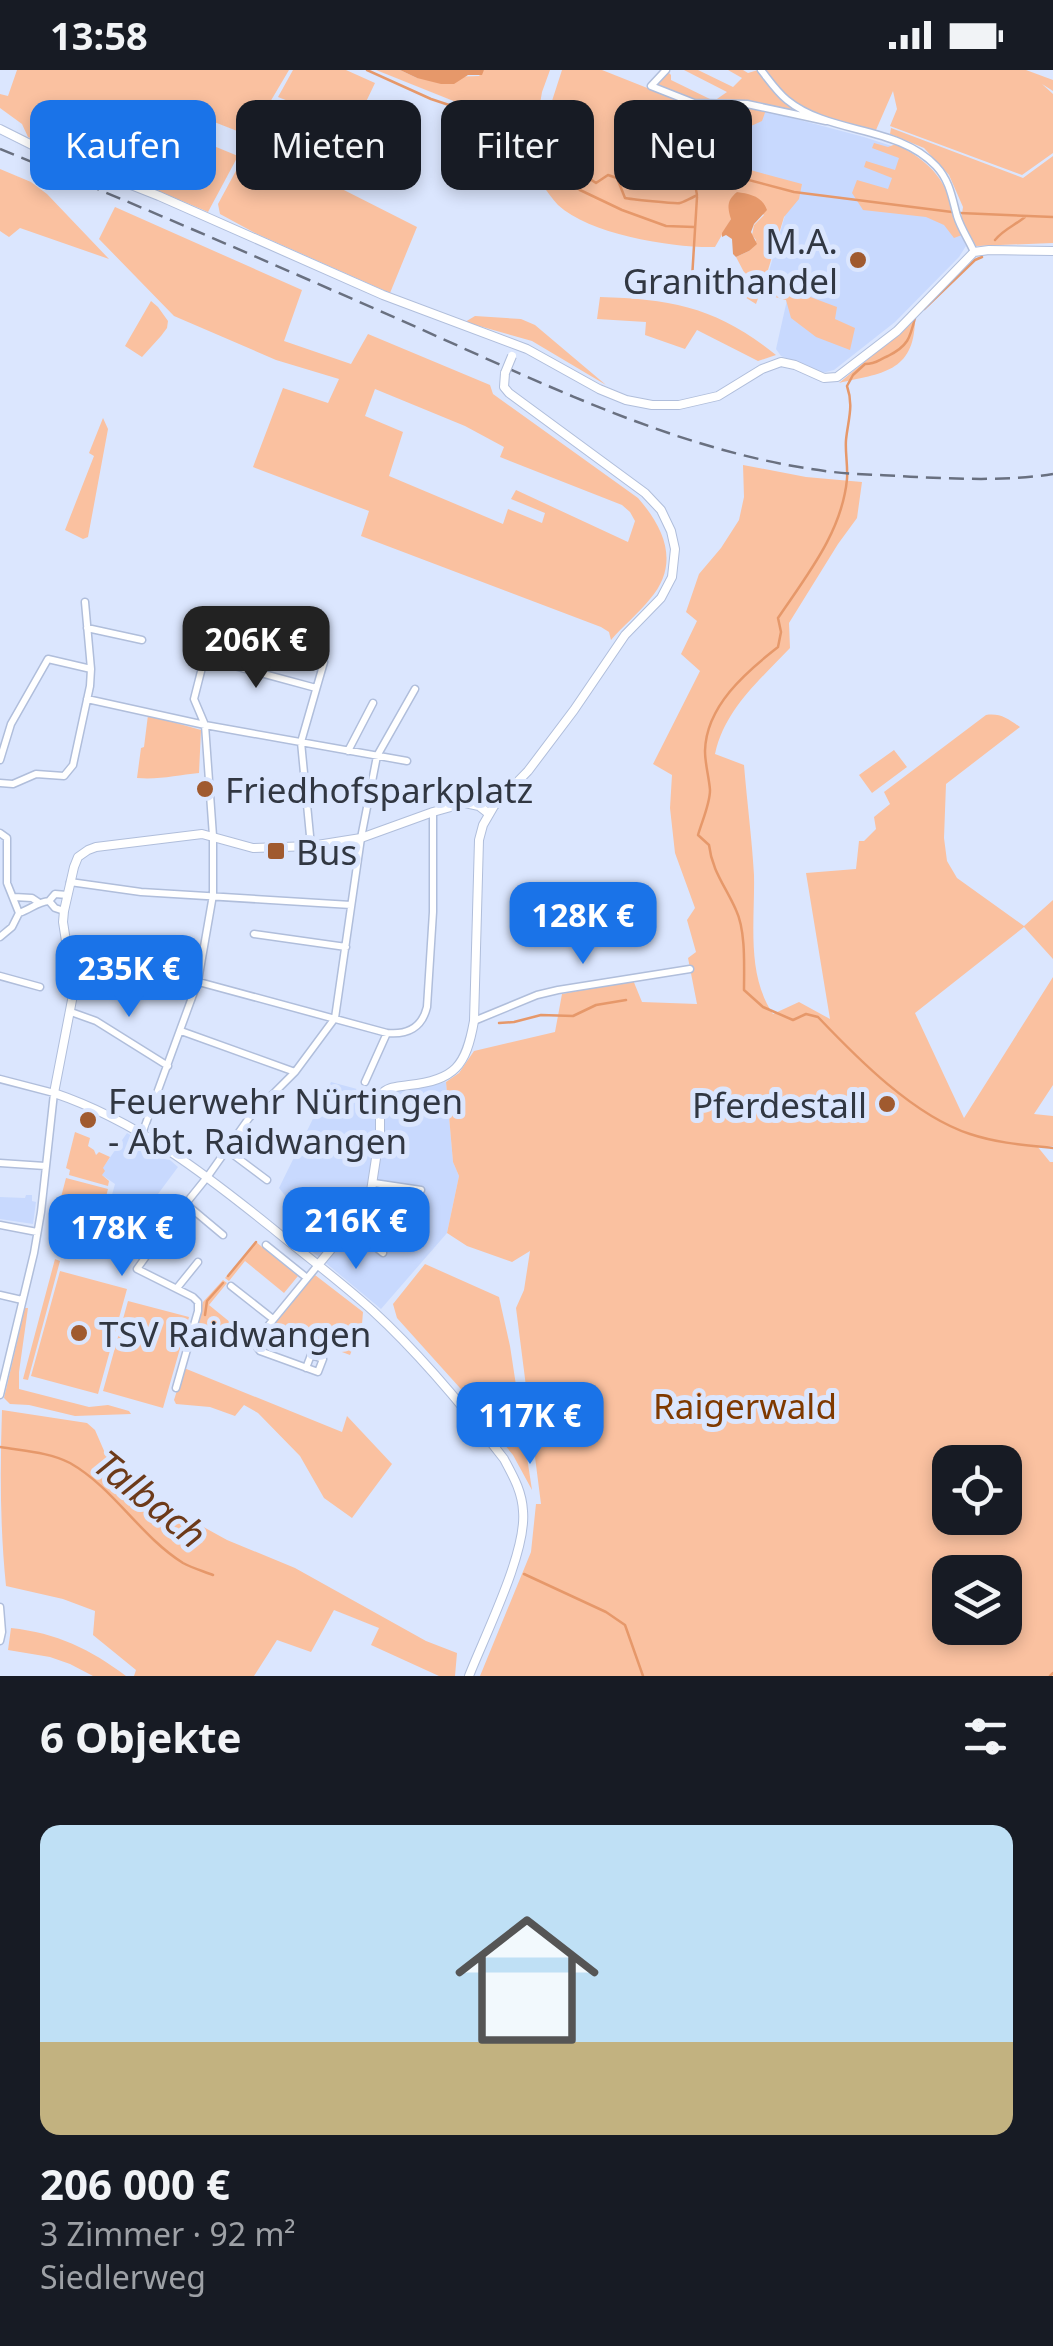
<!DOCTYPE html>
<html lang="de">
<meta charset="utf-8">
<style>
body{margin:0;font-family:"Noto Sans",sans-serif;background:#20242c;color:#f1f3f6;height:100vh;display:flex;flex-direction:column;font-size:38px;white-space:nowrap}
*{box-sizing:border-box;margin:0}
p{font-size:32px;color:#9ea1a6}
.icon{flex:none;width:55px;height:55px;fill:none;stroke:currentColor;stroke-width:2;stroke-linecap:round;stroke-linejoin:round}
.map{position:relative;height:1606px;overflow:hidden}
.side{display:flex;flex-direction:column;background:#171b24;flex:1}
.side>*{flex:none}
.banner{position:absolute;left:30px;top:30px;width:995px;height:90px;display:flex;gap:20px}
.fabs{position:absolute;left:932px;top:1375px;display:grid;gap:20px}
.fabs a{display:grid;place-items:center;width:90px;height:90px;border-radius:20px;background:#171b24;box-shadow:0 5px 15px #0003;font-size:50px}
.price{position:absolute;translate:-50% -85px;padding:0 22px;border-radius:20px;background:#1a73e8;color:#fff;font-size:32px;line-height:65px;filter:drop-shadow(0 2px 5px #0008)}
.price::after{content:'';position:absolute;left:50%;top:60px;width:30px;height:22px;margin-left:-15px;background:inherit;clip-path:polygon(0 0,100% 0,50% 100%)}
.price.current{background:#222;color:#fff}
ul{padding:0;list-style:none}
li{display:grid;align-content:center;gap:20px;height:530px;padding:0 40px}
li+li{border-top:2px solid #363941}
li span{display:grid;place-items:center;height:310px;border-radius:20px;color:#555}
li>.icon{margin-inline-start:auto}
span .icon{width:180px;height:180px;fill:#fffc;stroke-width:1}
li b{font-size:42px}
h2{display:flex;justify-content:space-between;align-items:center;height:120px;padding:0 40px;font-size:42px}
.chip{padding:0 35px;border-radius:20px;background:#171b24;box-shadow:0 5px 15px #0003;font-size:35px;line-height:90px}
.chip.current{background:#1a73e8;color:#fff}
.status{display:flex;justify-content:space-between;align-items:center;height:70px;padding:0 50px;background:#171b24;direction:ltr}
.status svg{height:28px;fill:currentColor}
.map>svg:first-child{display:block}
.built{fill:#c8d9fe}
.green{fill:#fac1a0;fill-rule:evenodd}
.water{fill:#e6986a}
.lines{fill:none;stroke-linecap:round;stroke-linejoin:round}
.stream{stroke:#e6986a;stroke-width:2.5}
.minor-casing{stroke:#b0bedb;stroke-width:9}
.tertiary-casing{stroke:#b0bedb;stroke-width:10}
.minor{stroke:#fff;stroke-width:6}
.tertiary{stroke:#fff;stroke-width:8}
.rail{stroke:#697080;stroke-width:2.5;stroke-dasharray:15 8;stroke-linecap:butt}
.tertiary-bridge-casing{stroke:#b0bedb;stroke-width:10;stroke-linecap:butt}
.tertiary-bridge{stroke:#fff;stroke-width:8}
.poi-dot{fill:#a05a2f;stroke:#dbe6fe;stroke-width:4}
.labels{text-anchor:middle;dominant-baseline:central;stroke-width:10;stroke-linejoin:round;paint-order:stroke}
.poi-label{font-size:35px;fill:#313742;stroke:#dbe6fe;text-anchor:start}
.park-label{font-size:35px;fill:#7f3900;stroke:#dbe6fe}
.water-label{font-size:38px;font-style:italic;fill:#6d3a19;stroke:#dbe6fe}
</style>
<div class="status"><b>13:58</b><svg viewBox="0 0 49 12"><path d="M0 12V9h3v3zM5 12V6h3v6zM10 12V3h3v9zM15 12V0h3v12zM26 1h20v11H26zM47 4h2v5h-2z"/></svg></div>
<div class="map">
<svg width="1053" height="1606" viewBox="0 0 1053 1606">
<rect width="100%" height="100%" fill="#dbe6fe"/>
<path class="built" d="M758 39 864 67 907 81 955 149 966 176 959 187 895 252 834 300 822 303 781 286 776 279 787 230 763 222 794 114 742 100 740 81Z
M331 1012 383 1026 390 1021 426 1017 446 1012 453 1092 459 1106 447 1163 381 1239 284 1158 301 1138 291 1133 279 1118Z
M127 1063 132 1066 140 1079 149 1086 170 1090 178 1097 135 1155 125 1147 107 1143 115 1114 102 1105V1099Z
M26 1125H32V1131L36 1132 33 1154 0 1149V1127L25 1128Z"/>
<path class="green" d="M17 0H289L250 66 163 32 153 51 238 86 208 142 124 106 128 89 57 56 69 68 64 83 28 67 22 54 0 38V24L8 26Z
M293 0H346L375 13 354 57 278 27Z
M376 0H400L417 8 479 6 484 0H550L542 22 536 57 523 55 516 62 507 64 496 56 478 52 461 34Z
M562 0H602L690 35 710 38 746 36 766 40 762 51 751 56 741 81 743 98 802 114 799 129 784 147 765 210 837 237 835 249 855 258 850 280 816 267 791 248 786 230 760 223 756 234 735 221 746 206 736 187 749 181 756 170 752 165 754 155 764 145 737 122 731 149 715 177C673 178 590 165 558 135 552 129 548 122 543 116L549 106 531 84 540 68Z
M684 0H698L733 17 742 8 728 0H743L748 3 758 0 772 18 817 49 754 32 703 33 658 17 657 13 664 5 669 3 671 5V10L714 31 727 22Z
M764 0H1026L1053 10V21L1042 14 1053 24V83L1022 105 890 56 897 39 893 21 876 60C849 53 815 48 792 30 781 22 773 11 764 0Z
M891 58 1023 108 1053 86V173L976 176 961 150 963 137 949 105 924 78 890 64Z
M251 73 417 157 390 223 255 163 220 144 218 134Z
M874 73 888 77 896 74C943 99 947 117 962 165L954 168 944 155 926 147 863 140 852 123 857 110 888 119 892 108 864 97 866 91 895 100 899 88 872 78Z
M0 99 31 112 47 124 109 189 20 158 9 167 0 161Z
M115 137 302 220 284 271 351 294 368 264 490 315 493 324 638 428C665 459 680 494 650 529 638 544 623 556 611 570L609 562 601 557 361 466 369 441 253 397 283 318 328 333 339 309 276 290 174 246 99 169ZM375 319 465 356 504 377 500 387 622 435 630 442 635 451 628 472 516 420 511 429 545 443 542 453 508 439 503 454 389 406 403 362 365 346Z
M600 227C673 229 718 238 776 285L758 291 697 260 685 279 645 265 646 252 597 249Z
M151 231 158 237 168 251 167 258 161 266 142 287 125 276Z
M475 246 521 249 535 255 606 315 532 271 465 252Z
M915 250C914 303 881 303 839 313Z
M103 348 108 359 88 467 83 469 65 460 94 386 89 383Z
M743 395 806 407 862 412 857 448 838 474 789 553 790 578C759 611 725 639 715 684L744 695C747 732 752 769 754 805 755 851 746 904 773 944L799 932 830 949 806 803 856 799 859 771H864L876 759 874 747 890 734 884 722 986 645C1001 643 1008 649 1020 657L946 714 944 768 947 791 957 808 1024 856 1053 830V889L1024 857 915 943 964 1048 1053 907V1015L1034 1044 1053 1046V1076H1037L1050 1092H1053V1606H480L531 1482 536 1434H541L516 1238 524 1220 530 1181 512 1192 467 1176 447 1163 459 1106 453 1092 446 1012 459 1003 474 981 555 962 562 924 633 910 642 932 697 934 688 888 696 882 687 850 695 838 675 783 670 738 672 705 653 694 700 601 681 584 697 551 686 542 699 504 721 478 739 450 744 427ZM950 1392H1005V1448H950ZM950 1502H1005V1558H950Z
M148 645 201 660 199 703C178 705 159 710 137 708L141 678 144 677Z
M894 680 907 697 872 723 859 705Z
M75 1062 90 1068 88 1076 94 1080 96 1085 99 1082 110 1087 103 1098 105 1101 102 1105 109 1111 108 1116 69 1105 70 1100 66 1098Z
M66 1108 108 1119 102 1142 60 1131Z
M256 1172 298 1206 284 1223 245 1191 229 1211 225 1208Z
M55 1189 60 1191 28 1310 23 1309Z
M425 1194 499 1227 510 1276 532 1420 513 1385 468 1330 469 1328 397 1248 393 1234Z
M60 1201 127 1219 98 1324 31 1306Z
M315 1205 363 1242 362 1254 350 1285 286 1261 273 1254Z
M223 1210 227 1213 209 1235 252 1270 249 1275 196 1255 203 1232Z
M128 1231 189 1247 163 1338 103 1321Z
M25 1238H28L19 1302V1319L89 1337 108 1335 129 1341 131 1344 75 1346 29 1335 10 1334 4 1328Z
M184 1298 342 1362 347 1346 392 1394 352 1448 324 1428 300 1386 258 1343 244 1335 235 1346 210 1337 176 1334 174 1330Z
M2 1340 87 1353 95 1360 105 1383 133 1410 180 1444 227 1470 295 1498 426 1571 457 1583 455 1606H439L371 1575 379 1558 334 1540 311 1582 277 1570 254 1606H134L136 1600 93 1565 95 1541 63 1529 6 1516C0 1458 0 1399 2 1340Z
M11 1558C57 1563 90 1579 126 1606H93L70 1594 50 1587 8 1580Z"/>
<path class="water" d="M400 0H484L482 5H468L454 14H441L417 8Z
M737 122C750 124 762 126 767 140L754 154 751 162 757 174 749 181 736 187 733 184 732 169 726 165 722 167V163L731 149C727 137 727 130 737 122Z"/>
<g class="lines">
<path class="stream" d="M367 0 431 29 455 37 481 58 497 59 510 67 517 65 525 58 574 69 585 81C583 96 582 105 596 113L608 105 617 108 625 128C629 129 676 134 680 133 681 133 696 126 697 125 694 112 696 107 707 99L794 122 952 142
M548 89 580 120 622 140 666 156 694 157
M960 143 1053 147
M995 170C1004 159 1014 156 1025 147
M691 225 697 127
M924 239 975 190 982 187
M915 248C910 268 908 276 888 286 878 290 876 294 865 294L853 305 847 316C854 336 848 350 846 370 845 382 848 396 847 409 842 462 807 505 778 548L781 562 778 577C746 602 706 636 705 681 705 694 709 707 710 720 710 734 702 751 698 765L709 775C712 801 726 817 736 840 746 861 744 897 744 920L763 937 793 950 806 944 818 947C857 988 914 1046 970 1064 997 1073 1024 1075 1053 1078
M499 953 514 952 541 945 573 946 596 935 626 930
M228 1206 256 1172
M205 1245 207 1231 223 1213
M219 1259 233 1263 246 1272
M0 1377C23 1381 49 1382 70 1393 114 1418 140 1466 183 1493 192 1498 203 1501 213 1505
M524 1504 606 1542 625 1555 643 1606
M1050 1606 1053 1603"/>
<defs>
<path id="minor" d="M666 0 651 16 694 33 747 34 826 51
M761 0C769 10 777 22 787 30 830 65 897 55 936 96 950 111 952 128 957 146 961 159 969 170 974 182
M87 558 142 570
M205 588 316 618
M87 629 205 655 407 691
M348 681 373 633
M0 690 11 654 48 589 91 599
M0 713 13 714 36 704 64 706 73 695 90 616 91 599 85 532
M0 763 7 768V813L19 843
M311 776 301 672 324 592
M70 812 141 822 351 835
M14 827 32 828 38 832
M49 831 55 824 67 825
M254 864 346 877
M0 867 12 857 19 843C31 839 37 832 49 831L55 838 64 841
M66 876 387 963C407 965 422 958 427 937L433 842V742
M0 906 40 917
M71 942 96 951 168 996
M474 951 537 925 558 920 690 899
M181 961 295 1002
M0 1009 54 1023 41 1142 34 1183 0 1325
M365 1012 387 963
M142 1064 198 911 213 825V766L205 655 194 629 210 566
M227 1080 267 1110
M0 1093 45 1096
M374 1113 421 1120
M186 1134 223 1165
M0 1155 37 1162
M350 1157 383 1183
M266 1175 307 1208
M231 1216 273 1249
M177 1218 198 1192
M0 1225 22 1230
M306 1298 311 1285 323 1289 318 1302 260 1281 254 1273 318 1195
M176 1318 198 1241V1232L193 1227 137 1199 167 1157 208 1106 249 1048 295 1002 335 948 361 768 377 686 415 619
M0 1537 2 1562 0 1571"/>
<path id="tertiary" d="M0 59 38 78 159 126 383 225 527 279 599 319 626 330 652 335H679L718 326 762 299 781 292 795 295 824 308 837 307 897 261 974 182 989 180 1053 181
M318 1195 357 1148 371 1121 380 1062V1025C388 1016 397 1017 409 1015 455 1010 466 996 474 951L479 770 483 755 494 736 528 701 574 640 625 565 661 528 672 507 675 479 671 461 661 440 645 423 509 323 504 317 505 303
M469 1606C485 1565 527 1482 523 1441 522 1421 513 1406 504 1389 464 1337 421 1285 373 1241 341 1212 306 1186 272 1158 205 1104 137 1051 54 1023L72 930 71 903 63 852 64 841 74 797 78 787 88 780 96 777 202 764 253 778 311 776 361 768 433 742 465 733 479 736 488 743"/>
</defs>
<use href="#minor" class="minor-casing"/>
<use href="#tertiary" class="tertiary-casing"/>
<use href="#minor" class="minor"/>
<use href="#tertiary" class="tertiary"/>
<path class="rail" d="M0 79C134 133 266 191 398 249 537 310 680 384 833 402 861 405 889 405 917 407 961 409 1009 411 1053 404"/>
<defs>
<path id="tertiary-bridge" d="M505 303 512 286"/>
</defs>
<use href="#tertiary-bridge" class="tertiary-bridge-casing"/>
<use href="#tertiary-bridge" class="tertiary-bridge"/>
</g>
<g class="poi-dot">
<circle cx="858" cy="190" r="10"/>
<circle cx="205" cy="719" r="10"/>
<rect x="266" y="771" width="20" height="20" rx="5"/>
<circle cx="887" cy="1034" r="10"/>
<circle cx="88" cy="1050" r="10"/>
<circle cx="79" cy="1263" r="10"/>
</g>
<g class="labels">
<g class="poi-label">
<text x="838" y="170" text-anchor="end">M.A.<tspan x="838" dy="40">Granithandel</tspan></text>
<text x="225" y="719">Friedhofsparkplatz</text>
<text x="296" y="781">Bus</text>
<text x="108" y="1030">Feuerwehr Nürtingen<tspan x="108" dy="40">- Abt. Raidwangen</tspan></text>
<text x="867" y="1034" text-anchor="end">Pferdestall</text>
<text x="99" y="1263">TSV Raidwangen</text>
</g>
<g class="park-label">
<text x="745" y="1335">Raigerwald</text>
</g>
<g class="water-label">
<text transform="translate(151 1428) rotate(39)">Talbach</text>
</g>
</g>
</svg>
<div class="fabs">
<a><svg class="icon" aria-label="locate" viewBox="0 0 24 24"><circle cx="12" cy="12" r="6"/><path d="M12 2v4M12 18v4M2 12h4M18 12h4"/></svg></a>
<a><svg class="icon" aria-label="layers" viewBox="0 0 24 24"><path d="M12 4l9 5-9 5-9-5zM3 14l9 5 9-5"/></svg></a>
</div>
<b class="price current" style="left:256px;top:621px">206K €</b>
<b class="price" style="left:583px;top:897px">128K €</b>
<b class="price" style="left:129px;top:950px">235K €</b>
<b class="price" style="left:356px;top:1202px">216K €</b>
<b class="price" style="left:122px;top:1209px">178K €</b>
<b class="price" style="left:530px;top:1397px">117K €</b>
<div class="banner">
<a class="chip current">Kaufen</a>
<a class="chip">Mieten</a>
<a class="chip">Filter</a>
<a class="chip">Neu</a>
</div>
</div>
<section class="side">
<h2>6 Objekte<svg class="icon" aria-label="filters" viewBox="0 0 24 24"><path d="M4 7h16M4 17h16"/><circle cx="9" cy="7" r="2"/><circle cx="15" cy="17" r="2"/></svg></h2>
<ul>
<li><span style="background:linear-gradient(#bfe0f5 70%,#c2b280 0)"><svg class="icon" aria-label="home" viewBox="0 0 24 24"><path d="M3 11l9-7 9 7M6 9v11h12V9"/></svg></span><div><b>206 000 €</b><p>3 Zimmer · 92 m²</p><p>Siedlerweg</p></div></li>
</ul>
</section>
